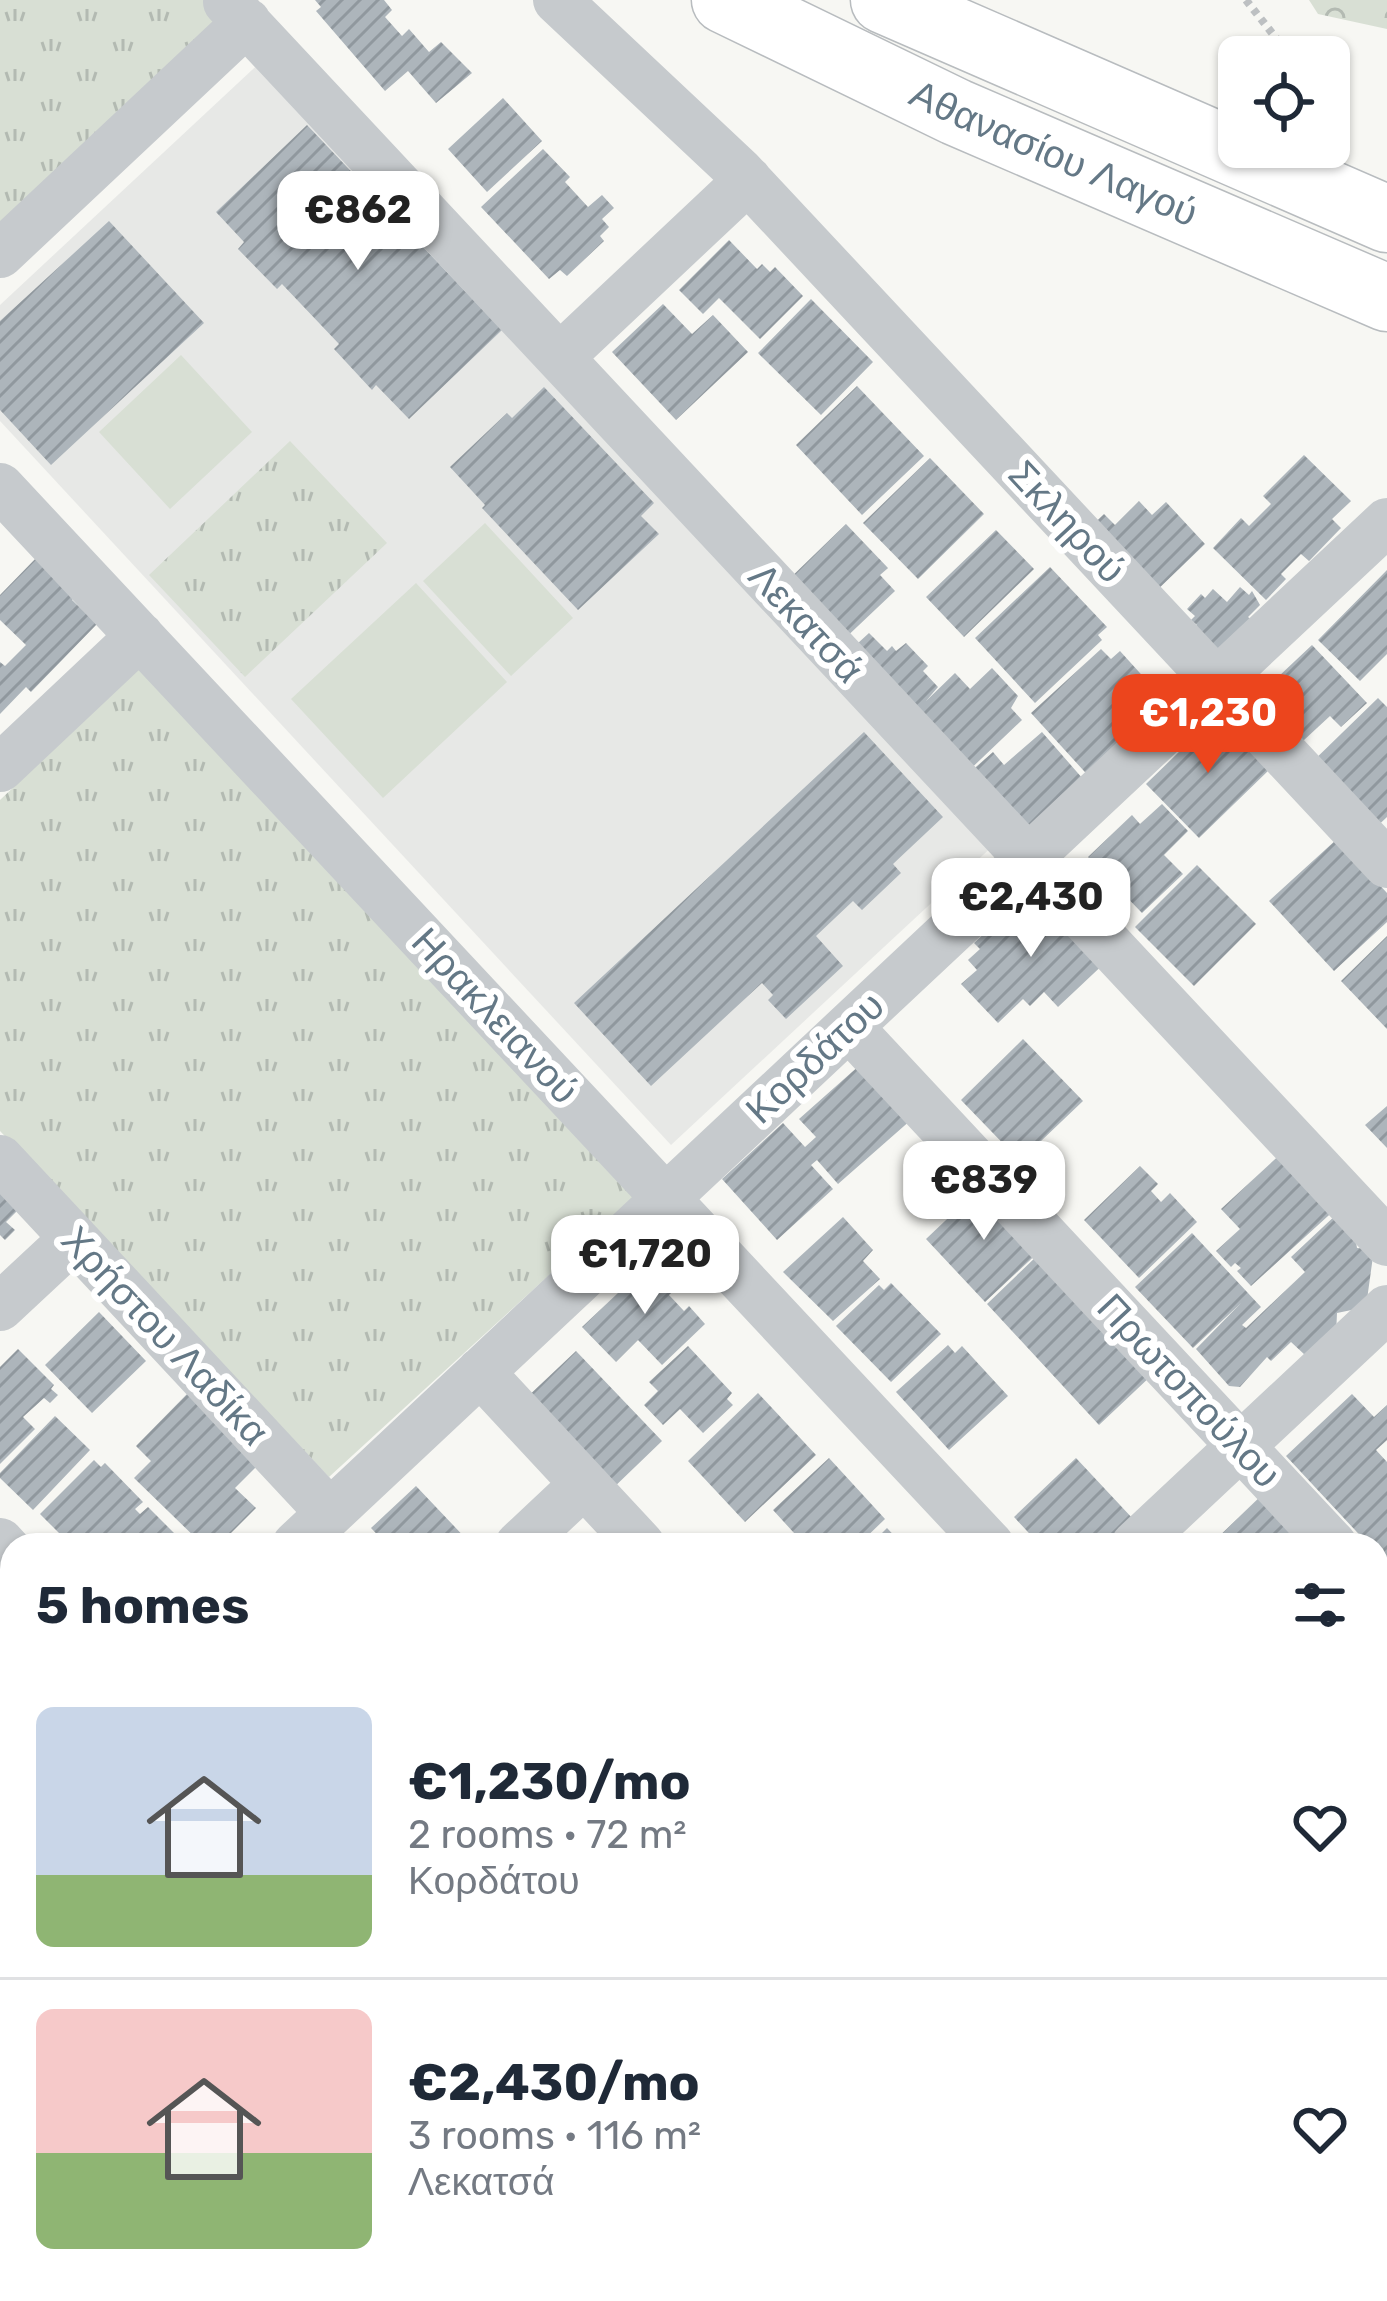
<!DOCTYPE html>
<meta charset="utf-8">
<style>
body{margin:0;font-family:Rubik,sans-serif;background:#f2f2f3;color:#1f2937;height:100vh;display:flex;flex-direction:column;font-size:45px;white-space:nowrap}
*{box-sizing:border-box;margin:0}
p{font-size:39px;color:#747a83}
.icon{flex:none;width:66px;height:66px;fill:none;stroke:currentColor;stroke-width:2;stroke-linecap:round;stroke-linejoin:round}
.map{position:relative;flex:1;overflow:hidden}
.panel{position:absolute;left:0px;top:1533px;width:1389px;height:768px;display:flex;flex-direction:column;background:#fff;border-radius:36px 36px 0 0;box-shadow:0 3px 9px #0004}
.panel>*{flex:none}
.buttons{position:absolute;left:1218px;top:36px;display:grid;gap:24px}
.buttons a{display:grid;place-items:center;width:132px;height:132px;border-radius:18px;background:#fff;box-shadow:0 3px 9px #0004;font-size:60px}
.price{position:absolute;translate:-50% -102px;padding:0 27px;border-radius:24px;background:#fff;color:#222;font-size:39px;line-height:78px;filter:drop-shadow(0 3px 6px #0008)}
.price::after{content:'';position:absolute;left:50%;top:72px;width:36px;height:27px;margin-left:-18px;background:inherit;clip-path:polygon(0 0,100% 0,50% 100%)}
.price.on{background:#ec451d;color:#fff}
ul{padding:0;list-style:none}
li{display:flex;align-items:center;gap:36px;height:300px;padding:0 36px}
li+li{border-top:3px solid #e0e1e3}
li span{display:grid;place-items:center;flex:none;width:336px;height:240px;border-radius:18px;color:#555}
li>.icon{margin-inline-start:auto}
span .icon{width:144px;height:144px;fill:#fffc;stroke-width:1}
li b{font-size:51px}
h2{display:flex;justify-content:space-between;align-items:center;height:144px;padding:0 36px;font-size:51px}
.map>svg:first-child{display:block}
.built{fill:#e7e8e6}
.grass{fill:url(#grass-tufts)}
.forest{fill:url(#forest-crowns)}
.pitch{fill:#d8dfd4}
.building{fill:url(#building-hatch)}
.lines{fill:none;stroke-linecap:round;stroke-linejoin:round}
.trunk-casing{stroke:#b8bcbf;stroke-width:69}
.path{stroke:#bdc0c2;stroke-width:8;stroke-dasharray:6 6;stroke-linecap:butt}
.minor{stroke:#c6cacd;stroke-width:48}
.trunk{stroke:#fff;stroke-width:66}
.labels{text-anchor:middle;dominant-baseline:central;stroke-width:12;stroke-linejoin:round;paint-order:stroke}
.street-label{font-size:39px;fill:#647886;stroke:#fff}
</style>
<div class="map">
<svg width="1387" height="2301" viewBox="0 0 1387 2301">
<defs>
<pattern id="grass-tufts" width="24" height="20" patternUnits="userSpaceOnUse" patternTransform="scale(3)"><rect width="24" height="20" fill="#d8dfd4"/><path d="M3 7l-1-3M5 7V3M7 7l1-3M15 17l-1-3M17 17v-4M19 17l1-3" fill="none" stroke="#b3bab2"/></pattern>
<pattern id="forest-crowns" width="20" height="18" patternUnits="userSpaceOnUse" patternTransform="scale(3)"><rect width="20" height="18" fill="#d8dfd4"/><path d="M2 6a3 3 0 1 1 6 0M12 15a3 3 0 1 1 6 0" fill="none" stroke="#b3bab2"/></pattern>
<pattern id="building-hatch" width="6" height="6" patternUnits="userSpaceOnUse" patternTransform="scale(3)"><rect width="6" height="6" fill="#adb5bb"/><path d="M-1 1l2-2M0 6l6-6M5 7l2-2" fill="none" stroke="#90989e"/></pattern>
</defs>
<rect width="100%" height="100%" fill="#f7f7f3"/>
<path class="built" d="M268 55 997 842 671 1145 0 421V305Z"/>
<path class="grass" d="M0 0H244L0 225Z
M290 441 387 543 245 677 149 575Z
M147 661 644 1188 329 1477 0 1131V800Z"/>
<path class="forest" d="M1309 0H1387V29L1318 14Z"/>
<path class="pitch" d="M181 355 252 432 170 509 99 432Z
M485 523 573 618 511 676 423 581Z
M416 583 507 682 383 798 291 699Z"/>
<path class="building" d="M315 0H384L392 10 385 17 402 36 409 29 429 52 441 42 472 73 436 103 408 71 385 91 316 11 321 7Z
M503 98 542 141 487 192 448 149Z
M307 125 502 330 409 419 376 385 372 390 334 349 339 344 282 284 277 289 238 249 244 242 216 212Z
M543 149 570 177 565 182 588 207 602 195 614 208 602 219 609 227 600 236 604 241 567 276 560 270 549 279 481 207Z
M109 221 204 323 51 465 0 410V321Z
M729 240 757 269 762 264 770 272 775 267 803 296 760 339 719 298 703 314 679 290Z
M811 299 873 362 821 415 758 353Z
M663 304 692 334 713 315 748 352 676 420 612 352Z
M857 386 924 456 862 515 796 445Z
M544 387 654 503 641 516 659 534 578 610 482 508 485 505 450 467 507 413 512 418Z
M1304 455 1351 501 1332 519 1341 528 1309 561 1301 554 1281 574 1286 579 1266 600 1213 548 1241 518 1249 526 1271 504 1263 496Z
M930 458 984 514 918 579 863 523Z
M1139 501 1152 515 1166 502 1205 544 1153 594 1084 533 1104 514 1115 525Z
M846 524 888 568 880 575 895 591 839 644 783 585Z
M996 530 1034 569 964 637 926 597Z
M38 556 77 594 72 600 97 624 31 692 26 687 0 714V662L5 666 26 645 0 620V595Z
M1050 567 1107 627 1098 635 1102 640 1035 703 975 638Z
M1387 570V654L1360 681 1318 640Z
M1240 587 1249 595 1252 591 1260 605 1248 617 1253 621 1221 652 1189 633 1197 625 1191 620 1195 616 1187 609 1201 594 1205 598 1213 589 1227 602Z
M869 633 887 651 892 646 896 651 906 643 928 666 923 671 938 687 926 701 955 673 970 689 992 668 1018 696 1011 708 1022 720 960 779 845 655Z
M1312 645 1367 703 1341 727 1330 716 1291 752 1247 706Z
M1101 649 1111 659 1120 651 1168 704 1094 782 1031 713Z
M1378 698 1387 707V817L1370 833 1306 768Z
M1217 715 1270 769 1199 838 1146 784Z
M864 732 943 817 893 864 901 873 862 910 853 901 816 936 843 966 786 1019 768 1000 773 995 762 983 651 1086 574 1003Z
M1042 732 1083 779 1020 848 961 780 993 752 1004 765Z
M1162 804 1188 831 1164 855 1183 874 1142 913 1088 857 1132 815 1140 824Z
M1337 839 1387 893V922L1334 971 1269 901Z
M1197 865 1256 924 1194 986 1135 927Z
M1045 897 1110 958 1058 1007 1044 992 1030 1006 1023 999 998 1023 961 984 977 970 968 960 980 949 974 943 1015 905 1025 916Z
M1387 936V1029L1341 981Z
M1023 1039 1083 1101 1020 1161 961 1100Z
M870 1056 920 1112 838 1184 817 1160 811 1165 833 1189 777 1240 722 1179 783 1123 805 1147 816 1137 799 1119Z
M1387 1106V1148L1365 1125Z
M1286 1149 1339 1206 1251 1286 1237 1271 1241 1268 1235 1263 1231 1267 1216 1251 1240 1229 1221 1209Z
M0 1161 33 1195 6 1222 15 1230 5 1240 0 1235Z
M1140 1166 1158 1184 1151 1191 1161 1202 1170 1193 1197 1222 1139 1278 1084 1220Z
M984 1184 1043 1248 985 1302 926 1239Z
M1338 1213 1354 1230 1357 1248 1374 1249 1366 1307 1337 1313 1336 1335 1305 1355 1291 1342 1271 1361 1267 1357 1240 1387 1229 1386 1196 1349 1241 1303 1193 1348 1135 1287 1192 1233 1261 1307 1242 1325 1246 1328 1305 1272 1291 1257Z
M843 1217 873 1250 863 1261 880 1279 833 1321 783 1272Z
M1040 1253 1153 1374 1099 1425 987 1304Z
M654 1259 680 1285 669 1295 684 1311 689 1306 705 1324 662 1365 638 1340 616 1362 582 1327Z
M891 1283 941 1334 891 1382 836 1326 879 1285 884 1290Z
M99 1312 146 1361 92 1413 45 1365Z
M948 1345 955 1353 962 1346 1008 1396 949 1450 896 1392Z
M688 1346 732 1393 727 1399 733 1405 703 1433 680 1409 663 1425 644 1405 658 1391 649 1382Z
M18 1349 54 1385 51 1389 58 1395 50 1403 44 1398 23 1417 35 1429 0 1464V1367Z
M576 1351 662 1441 609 1492 523 1401Z
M188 1393 259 1464 235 1488 256 1508 219 1545H203L134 1478 151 1461 136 1446Z
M758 1393 816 1455 745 1522 688 1461Z
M1352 1394 1374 1417 1387 1405V1440L1376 1450 1387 1462V1564L1377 1553V1545H1369L1286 1456Z
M55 1416 90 1450 33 1510 0 1478V1473Z
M829 1458 885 1519 858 1545H805L773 1510Z
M1076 1458 1134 1520 1108 1545H1040L1014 1517Z
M94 1460 101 1467 105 1463 143 1502 135 1509 140 1514 148 1507 182 1541 177 1545H71L40 1514Z
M416 1486 472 1545H387L371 1528Z
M1265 1492 1314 1545H1210Z
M887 1528 903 1545H870Z
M0 1598 12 1608V1624L0 1636Z
M1377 1616 1387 1627V1730L1382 1725 1377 1729Z
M12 1634V1712L0 1699V1646Z
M0 1733 12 1745V1752L0 1764Z
M1377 1764 1387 1775V1826L1377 1836Z
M12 1896V2027L0 2039V1908Z
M1380 1987 1387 1994V2127L1377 2116V1990Z
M0 2125 12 2138V2170L0 2182Z
M50 2289H102L90 2301H53Z
M105 2289H164L175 2301H92Z
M175 2289H258L245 2301H186Z
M393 2289H453L441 2301H391L386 2296Z
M473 2289H508L495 2301H484Z
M563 2289H679L689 2301H573Z
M738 2289H835L846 2301H750Z
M859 2289H892L898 2296 893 2301H870Z
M1082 2289H1132L1143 2301H1069Z
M1191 2289H1303L1314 2301H1178Z"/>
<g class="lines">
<defs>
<g id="trunk">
<path id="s1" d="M725 0 956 112 1387 298"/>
<path d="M884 0 1387 219"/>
</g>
</defs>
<use href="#trunk" class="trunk-casing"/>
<path class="path" d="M1246 0 1283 47
M1377 1873 1387 1865"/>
<path class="minor" d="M557 0 739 171 1387 864
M227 2 1387 1242
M0 254 247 22
M560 357 748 180
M0 487 990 1545
M0 768 140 636
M849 1027 1333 1545
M0 1159 330 1513
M0 1307 74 1238
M480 1372 641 1545
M0 1542 12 1555
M296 1545 1387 522
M519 1545 584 1484
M1135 1545 1387 1309
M1377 1592 1387 1603
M0 1823 12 1812
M1377 1959 1387 1970
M0 2250 12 2262
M39 2289 51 2301
M698 2289 710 2301
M988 2289 999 2301
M329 2301 342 2289
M1363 2301 1375 2289"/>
<use href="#trunk" class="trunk"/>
</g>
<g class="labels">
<g class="street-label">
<text stroke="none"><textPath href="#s1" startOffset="363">Αθανασίου Λαγού</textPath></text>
<text transform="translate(1067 522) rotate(47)">Σκληρού</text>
<text transform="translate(806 623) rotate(47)">Λεκατσά</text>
<text transform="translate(495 1016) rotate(47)">Ηρακλειανού</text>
<text transform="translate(815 1058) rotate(-43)">Κορδάτου</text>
<text transform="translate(165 1336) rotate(47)">Χρήστου Λαδίκα</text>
<text transform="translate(1189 1391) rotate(47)">Πρωτοπούλου</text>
</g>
</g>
</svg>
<div class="buttons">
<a><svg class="icon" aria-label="locate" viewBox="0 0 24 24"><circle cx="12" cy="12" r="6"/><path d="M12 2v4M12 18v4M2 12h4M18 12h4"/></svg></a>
</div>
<b class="price" style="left:358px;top:273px">€862</b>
<b class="price on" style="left:1208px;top:776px">€1,230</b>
<b class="price" style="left:1031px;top:960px">€2,430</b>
<b class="price" style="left:984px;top:1243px">€839</b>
<b class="price" style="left:645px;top:1317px">€1,720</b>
<section class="panel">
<h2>5 homes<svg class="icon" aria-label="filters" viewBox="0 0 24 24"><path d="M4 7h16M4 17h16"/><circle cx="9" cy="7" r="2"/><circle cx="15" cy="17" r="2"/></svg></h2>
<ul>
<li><span style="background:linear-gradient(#c9d6e8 70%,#8fb573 0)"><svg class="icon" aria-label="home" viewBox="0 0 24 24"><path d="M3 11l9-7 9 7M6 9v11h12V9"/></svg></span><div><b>€1,230/mo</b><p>2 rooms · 72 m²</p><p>Κορδάτου</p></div><svg class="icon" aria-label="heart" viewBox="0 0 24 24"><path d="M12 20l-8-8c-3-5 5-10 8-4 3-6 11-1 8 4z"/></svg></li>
<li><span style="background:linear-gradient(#f6c9c9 60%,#8fb573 0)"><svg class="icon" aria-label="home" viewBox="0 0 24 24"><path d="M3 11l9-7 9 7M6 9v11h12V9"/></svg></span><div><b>€2,430/mo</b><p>3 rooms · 116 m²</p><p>Λεκατσά</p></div><svg class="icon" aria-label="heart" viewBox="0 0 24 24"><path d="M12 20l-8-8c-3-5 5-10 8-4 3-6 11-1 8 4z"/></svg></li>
</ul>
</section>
</div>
